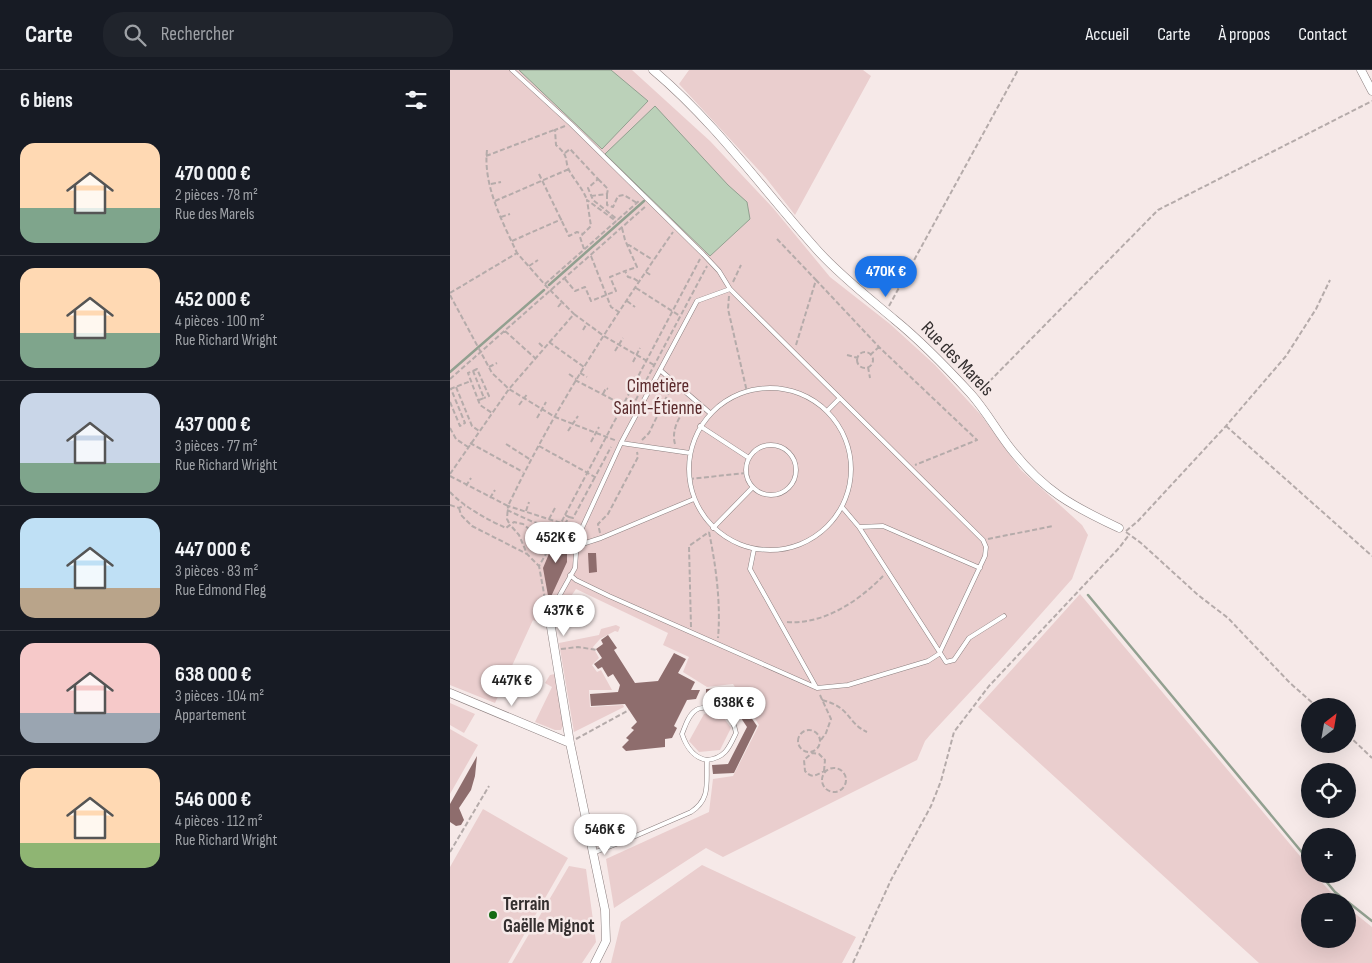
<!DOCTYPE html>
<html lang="fr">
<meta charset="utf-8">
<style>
body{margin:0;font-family:"Sofia Sans Condensed",sans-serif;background:#20242c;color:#f1f3f6;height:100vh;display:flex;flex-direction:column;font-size:19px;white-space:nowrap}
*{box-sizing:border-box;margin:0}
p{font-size:16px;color:#9ea1a6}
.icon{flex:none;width:28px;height:28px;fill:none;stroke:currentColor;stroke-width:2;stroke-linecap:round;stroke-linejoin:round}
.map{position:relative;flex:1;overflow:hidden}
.side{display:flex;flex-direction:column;background:#171b24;width:450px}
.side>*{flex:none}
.needle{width:32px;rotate:31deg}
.controls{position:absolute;left:851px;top:628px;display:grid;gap:10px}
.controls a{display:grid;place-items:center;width:55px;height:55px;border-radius:50%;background:#171b24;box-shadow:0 5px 20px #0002;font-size:25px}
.price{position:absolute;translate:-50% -42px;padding:0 11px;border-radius:18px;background:#fff;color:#222;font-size:16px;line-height:32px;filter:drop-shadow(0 1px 2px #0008)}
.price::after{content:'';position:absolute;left:50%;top:30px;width:15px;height:11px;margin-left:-8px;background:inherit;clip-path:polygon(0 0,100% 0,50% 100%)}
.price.current{background:#1a73e8;color:#fff}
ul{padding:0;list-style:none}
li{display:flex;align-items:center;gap:15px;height:125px;padding:0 20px}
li+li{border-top:1px solid #363941}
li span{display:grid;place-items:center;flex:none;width:140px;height:100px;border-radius:15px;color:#555}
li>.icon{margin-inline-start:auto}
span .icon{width:60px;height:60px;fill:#fffc;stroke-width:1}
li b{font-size:21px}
h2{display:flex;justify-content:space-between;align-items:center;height:60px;padding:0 20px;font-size:21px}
header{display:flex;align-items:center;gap:30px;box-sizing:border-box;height:70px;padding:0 25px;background:#171b24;border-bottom:1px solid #363941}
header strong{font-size:24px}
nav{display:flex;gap:28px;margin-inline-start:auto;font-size:18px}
.search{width:350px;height:45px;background:#20242c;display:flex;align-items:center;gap:12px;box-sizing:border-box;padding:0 18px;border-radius:20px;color:#9ea1a6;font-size:19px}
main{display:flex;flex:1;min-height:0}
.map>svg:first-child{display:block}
.green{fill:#eacece}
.water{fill:#bbd1b9;stroke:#92a090}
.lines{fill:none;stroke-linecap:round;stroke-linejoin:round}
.stream{stroke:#92a090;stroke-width:2.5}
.building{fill:#8e6d6d}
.service-casing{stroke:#8b7f7f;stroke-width:5}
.minor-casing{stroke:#8b7f7f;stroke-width:9}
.path{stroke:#b5abaa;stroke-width:2;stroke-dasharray:5 2.5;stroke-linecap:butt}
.service{stroke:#fff;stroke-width:4}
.minor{stroke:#fff;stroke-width:8}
.poi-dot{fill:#146b13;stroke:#f6e9e8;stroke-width:2}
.labels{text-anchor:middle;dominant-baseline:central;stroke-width:5;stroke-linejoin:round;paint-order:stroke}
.street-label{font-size:19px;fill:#342f2f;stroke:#f6e9e8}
.park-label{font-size:19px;fill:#5a292b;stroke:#f6e9e8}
.poi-label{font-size:19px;font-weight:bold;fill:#342f2f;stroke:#f6e9e8;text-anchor:start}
</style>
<header>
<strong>Carte</strong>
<div class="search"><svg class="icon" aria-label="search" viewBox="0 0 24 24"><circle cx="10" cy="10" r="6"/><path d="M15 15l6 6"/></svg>Rechercher</div>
<nav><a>Accueil</a><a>Carte</a><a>À propos</a><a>Contact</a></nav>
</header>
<main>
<section class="side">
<h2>6 biens<svg class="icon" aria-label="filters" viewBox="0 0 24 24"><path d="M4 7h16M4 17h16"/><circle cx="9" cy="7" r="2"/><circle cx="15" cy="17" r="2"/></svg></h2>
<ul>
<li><span style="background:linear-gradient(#ffd9b3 65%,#7fa58c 0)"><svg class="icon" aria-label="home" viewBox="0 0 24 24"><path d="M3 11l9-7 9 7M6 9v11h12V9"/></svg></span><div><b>470 000 €</b><p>2 pièces · 78 m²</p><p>Rue des Marels</p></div></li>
<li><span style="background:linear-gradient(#ffd9b3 65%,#7fa58c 0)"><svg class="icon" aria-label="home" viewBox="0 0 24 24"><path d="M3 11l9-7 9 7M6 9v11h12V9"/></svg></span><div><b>452 000 €</b><p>4 pièces · 100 m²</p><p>Rue Richard Wright</p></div></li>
<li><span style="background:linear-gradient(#c9d6e8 70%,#7fa58c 0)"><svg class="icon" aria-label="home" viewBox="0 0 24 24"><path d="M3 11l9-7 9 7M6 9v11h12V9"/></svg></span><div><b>437 000 €</b><p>3 pièces · 77 m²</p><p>Rue Richard Wright</p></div></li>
<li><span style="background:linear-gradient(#bfe0f5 70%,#b9a48a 0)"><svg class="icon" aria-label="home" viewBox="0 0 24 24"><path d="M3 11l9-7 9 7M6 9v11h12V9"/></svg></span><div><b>447 000 €</b><p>3 pièces · 83 m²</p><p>Rue Edmond Fleg</p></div></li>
<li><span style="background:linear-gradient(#f6c9c9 70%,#9aa5b1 0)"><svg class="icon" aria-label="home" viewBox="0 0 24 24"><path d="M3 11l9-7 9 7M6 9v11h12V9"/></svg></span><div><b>638 000 €</b><p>3 pièces · 104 m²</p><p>Appartement</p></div></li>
<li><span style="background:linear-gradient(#ffd9b3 75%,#8fb573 0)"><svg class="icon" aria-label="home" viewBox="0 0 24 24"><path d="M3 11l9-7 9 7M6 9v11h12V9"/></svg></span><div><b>546 000 €</b><p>4 pièces · 112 m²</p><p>Rue Richard Wright</p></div></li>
</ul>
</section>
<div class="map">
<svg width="922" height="893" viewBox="0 0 922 893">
<rect width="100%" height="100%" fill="#f6e9e8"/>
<path class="green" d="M0 0H182L260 71 323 138 380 207 440 254 485 295 531 345 571 400 632 455 638 465 622 509 549 591 480 665 475 671 467 690 273 787 256 778 164 838 156 789 259 742 263 709 283 706 309 655 283 614 257 617 233 602 239 587 213 575 218 563 126 519 115 535 93 539 91 553 83 550 45 633 0 615Z
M239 0H413L421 6 345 145 316 108 229 14Z
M630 524 860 798V804H864L889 831H860V869H898V838L922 857V893H809L528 637Z
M166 555 170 557 168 562 165 561 150 569 143 577 149 588 142 595 147 602 151 600 162 620H139L140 637 173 635 174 637 124 662 109 573 149 565 151 559Z
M105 604 114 654 111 660H105L85 652 102 617 95 613 100 605Z
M0 633 25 644 14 663 0 655Z
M269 641 281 658 270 680 249 682 239 671 254 644Z
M0 659 28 675 0 724Z
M33 739 118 788 58 893H0V797Z
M252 795 406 867 392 893H161L171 852Z
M119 796 136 799 146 872 132 893H62Z"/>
<path class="water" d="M69 0H161L198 31 152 79Z
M205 36 278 115 297 132 300 149 260 186 155 84Z"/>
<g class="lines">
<path class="stream" d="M99 215 194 131
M0 302 94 220
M638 525 860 792
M870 804 885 822 896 831
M898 832 922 851"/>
</g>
<path class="building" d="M113 465 117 466V492L99 531 93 498 106 467Z
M138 483H146L147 502 139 503Z
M158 565 167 578 164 580 185 613 208 611 224 583 236 589 228 603 245 612 241 620H250L246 629 237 630 224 656 227 658 222 668 215 669V677L176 681 172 677 179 670 176 668 184 660 181 658 187 652 175 634 141 636 140 624 168 622 170 615 163 604 158 607 152 597 148 599 144 594 152 588 146 579 153 574 151 570Z
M281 618 307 656 284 703 263 704 262 695 278 694 297 657 277 627 256 628V619Z
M27 686 25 706 21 720 9 738 14 750 11 755 6 756 0 752V734Z"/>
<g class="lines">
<defs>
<path id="service" d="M62 0 121 54 253 184 269 201 280 219
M210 300 260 343
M239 399a81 81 0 1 1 162 0a81 81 0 1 1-162 0Z
M377 341 390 328
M250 356 299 388
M171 373 240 383
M296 400a25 25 0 1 1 50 0a25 25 0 1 1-50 0Z
M392 437 409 457 496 592 504 590 519 568 554 546
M409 457 433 456 530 498
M263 458 303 417
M126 476 151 468 244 429
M304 479 300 499 366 617
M102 539 125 498 127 469 171 373 247 231 280 219 533 470 536 477 535 486 489 584 478 591 398 615 367 618 159 526 126 510 120 505
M143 783 174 771 241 742C261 729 256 713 257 690 244 688 236 676 232 664 235 657 238 645 246 640 249 638 254 638 257 637 275 636 283 647 286 663 279 678 275 688 257 690"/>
<path id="minor" d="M203 0C266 53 314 121 369 182 392 207 419 228 445 250 472 272 497 298 521 324 536 341 547 361 561 379 594 421 622 436 669 458
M911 0 922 21
M102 539 101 557 120 673 155 840 156 871 145 893
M0 623 120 673"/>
</defs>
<use href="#service" class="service-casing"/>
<use href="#minor" class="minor-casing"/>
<path class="path" d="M115 56 105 60 106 75C121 88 113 89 120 102 126 112 133 119 137 130
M37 80C33 115 52 151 67 183
M115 83 120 79 148 109 138 118 143 130 168 150
M36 86 104 60
M89 104 119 166 127 162 133 164
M41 114 51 112
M157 124V135L163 137 168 126 174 125 187 133
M141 126 157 124 158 119 148 109
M45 131 119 99
M51 147 60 144
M172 158 175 170 187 197 175 201
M327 169 366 210
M62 171 112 149
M177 175H179L203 190
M134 179 130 167 141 156 137 130 166 151
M141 186 161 237 169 242
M79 196 88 190
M196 202 202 206
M115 209 125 221 135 217 141 231 166 221 160 207 175 201 178 207 183 208 189 212
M283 212 291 195
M95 214 190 130
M186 218 230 246
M0 223 67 183 97 217 124 244
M0 225 42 303 59 319 105 347 167 371
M279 226 278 239 297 322
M177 231 185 237
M439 236 568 0
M108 237 112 232
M133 260 137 253
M55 261 85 288
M99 272 134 297
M89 273 94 278
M346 275 366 210 429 277 527 370 465 395
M165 281 173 268
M407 290a8 8 0 1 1 16 0a8 8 0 1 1-16 0Z
M397 285 408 288
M420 285 429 277
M183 292 190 278
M39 297 47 293
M418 297 420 308
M23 301 27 299 39 326 34 328
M130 303 137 307
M119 304 126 309
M0 309 196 136
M125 310 181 339
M6 317 22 356 29 361
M0 319 21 311
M529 322 708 140 922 31
M153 324 156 318 158 319
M29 330 34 328 23 301 18 303 30 335 42 343
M0 332 10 356 15 353 1 319
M69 335 78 323
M182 337 257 196
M87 348 96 332
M776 356 922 486
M0 358 6 369 18 377
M118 361 128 346
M192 370 199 363 218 324 223 319
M141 372 149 357
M20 373 73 402
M56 374 81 390
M225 374C221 361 229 342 242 336
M89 376 145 407 161 377
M0 404 59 319 124 244 154 266 204 295
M0 406 58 436C104 339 162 250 223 162
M239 409 296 403
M16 416 21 408
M0 422C14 437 38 450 56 458L64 452 73 454 79 459 92 462 104 470 89 496 95 529 98 533
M40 428 45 420
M0 435 9 438 15 435
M9 438 11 445 22 456 77 484
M57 440 83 452 112 459 122 465
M76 441 79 432
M115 445 250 189
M119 447 123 448 145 407
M99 449 105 438
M59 453 57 449 58 436 111 453 115 445 119 447 112 459
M62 457 69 465 77 484 89 496
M676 461 688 451 776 356 836 286 866 239 880 210
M259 462C266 496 271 534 268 568
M676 462 691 473 748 525 778 548 840 613 866 636
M150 463 148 454 158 444 188 387 187 382
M538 469 603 456
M337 552C373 555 409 531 433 506
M241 557 239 476 259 462
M111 579 128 577 147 580
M370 625 381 649 376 663 371 670
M372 630C401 637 397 653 417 662
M348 671a11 11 0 1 1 22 0a11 11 0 1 1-22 0Z
M898 665 922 688
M126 669 179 640
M372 710a12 12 0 1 1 24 0a12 12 0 1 1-24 0Z
M374 701 375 690 369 684 362 683 354 690 355 701C364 711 368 702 378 700
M0 782 39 716
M403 893 441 810 481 736 491 711 504 662 539 616 669 478 679 465"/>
<use href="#service" class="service"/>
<use href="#minor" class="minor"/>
</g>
<circle class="poi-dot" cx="43" cy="845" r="5"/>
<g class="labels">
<g class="street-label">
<text transform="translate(507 289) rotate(46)">Rue des Marels</text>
</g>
<g class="park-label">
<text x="208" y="316">Cimetière<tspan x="208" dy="22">Saint-Étienne</tspan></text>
</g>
<g class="poi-label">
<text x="53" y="834">Terrain<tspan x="53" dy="22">Gaëlle Mignot</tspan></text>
</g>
</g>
</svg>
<div class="controls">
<a><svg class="needle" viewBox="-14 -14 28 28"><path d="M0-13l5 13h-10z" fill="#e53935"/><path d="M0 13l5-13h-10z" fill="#9ea1a6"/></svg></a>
<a><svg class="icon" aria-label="locate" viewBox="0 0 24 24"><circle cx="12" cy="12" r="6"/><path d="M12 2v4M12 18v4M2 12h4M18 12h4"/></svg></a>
<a>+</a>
<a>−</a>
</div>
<b class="price current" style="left:436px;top:228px">470K €</b>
<b class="price" style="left:106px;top:494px">452K €</b>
<b class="price" style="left:114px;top:567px">437K €</b>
<b class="price" style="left:62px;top:637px">447K €</b>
<b class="price" style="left:284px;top:659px">638K €</b>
<b class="price" style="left:155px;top:786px">546K €</b>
</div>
</main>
